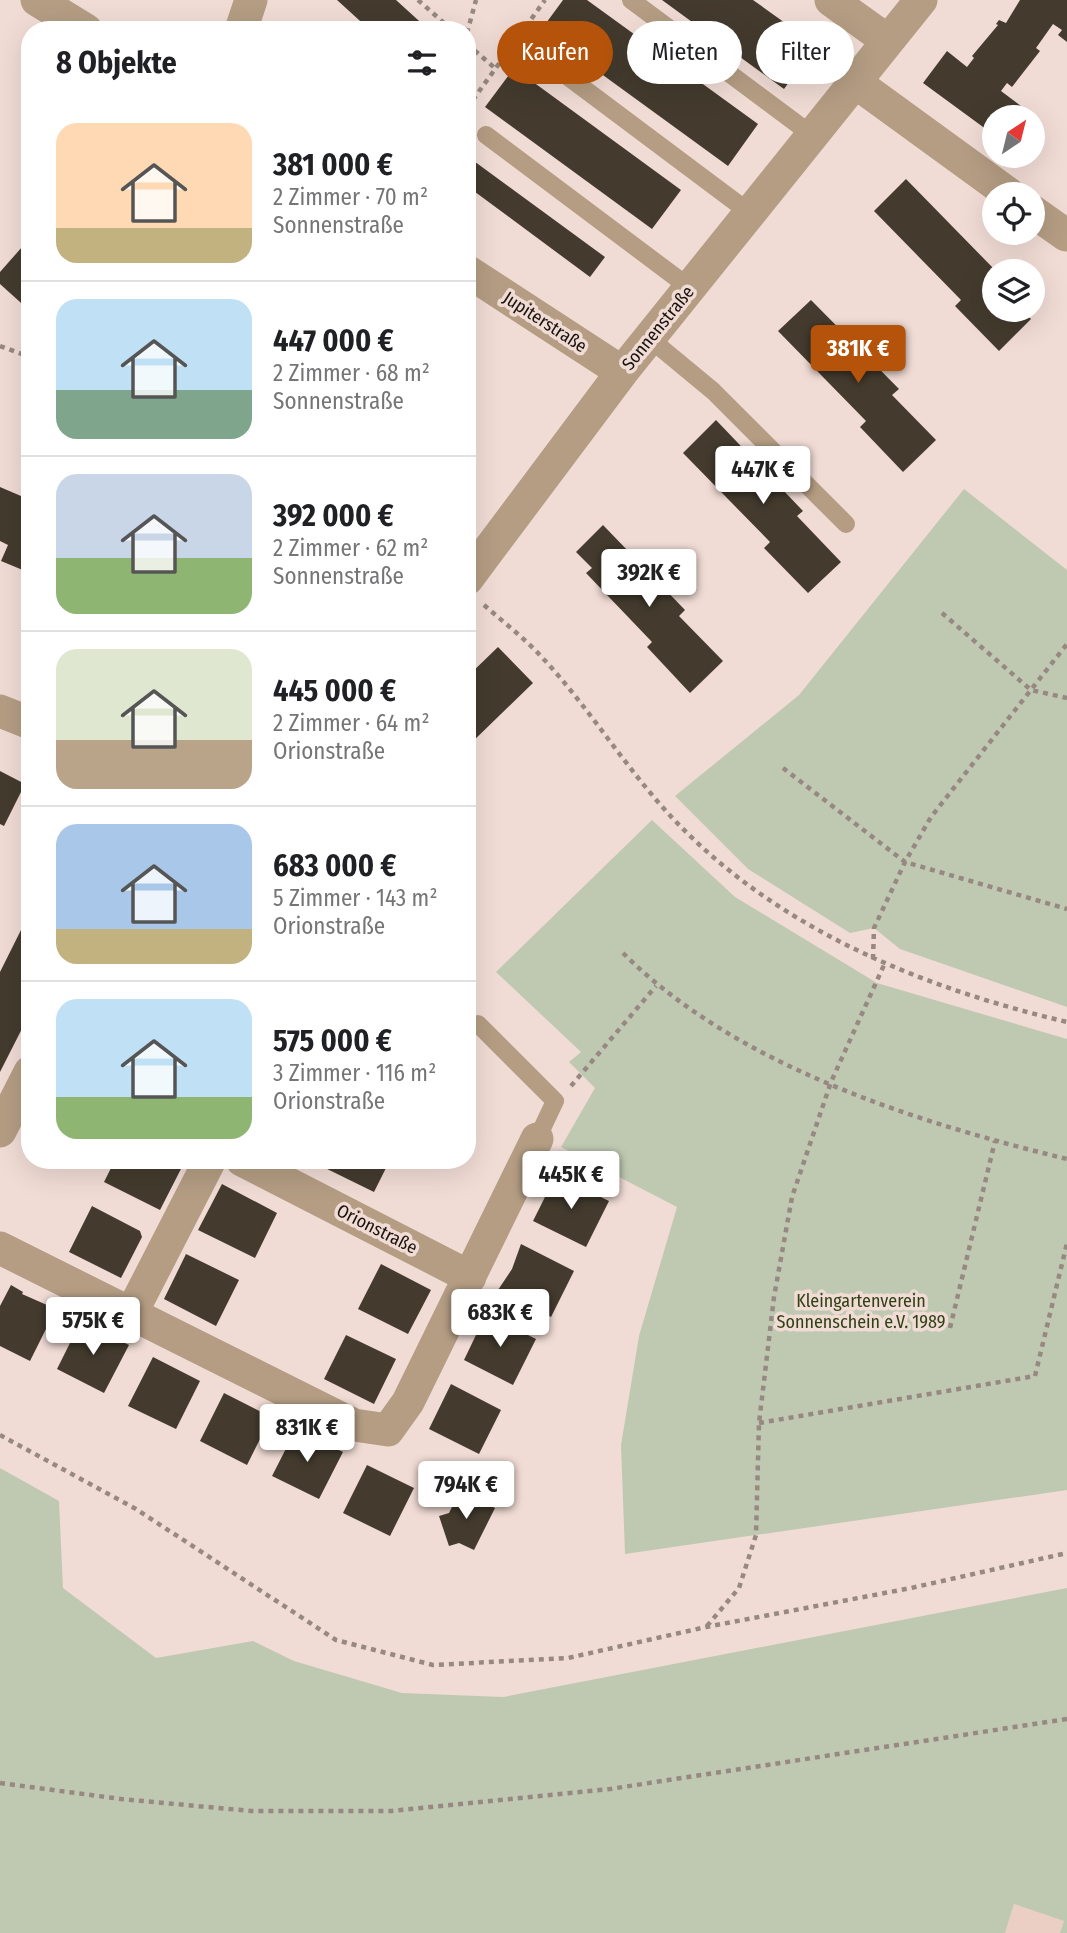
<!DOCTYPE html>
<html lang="de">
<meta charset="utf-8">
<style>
body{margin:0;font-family:"Fira Sans Condensed",sans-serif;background:#f2f2f2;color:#202124;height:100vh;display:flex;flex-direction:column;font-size:26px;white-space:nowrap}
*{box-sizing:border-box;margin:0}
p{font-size:23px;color:#757577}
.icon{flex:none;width:38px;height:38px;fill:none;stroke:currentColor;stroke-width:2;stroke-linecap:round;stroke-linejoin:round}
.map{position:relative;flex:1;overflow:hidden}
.details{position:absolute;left:21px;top:21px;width:455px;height:1148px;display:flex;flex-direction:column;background:#fff;border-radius:28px;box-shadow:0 7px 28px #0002}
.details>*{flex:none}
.top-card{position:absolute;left:497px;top:21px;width:464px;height:63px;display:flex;gap:14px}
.needle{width:46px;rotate:35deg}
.controls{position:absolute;left:982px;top:105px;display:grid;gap:14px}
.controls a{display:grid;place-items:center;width:63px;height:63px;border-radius:50%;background:#fff;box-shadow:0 7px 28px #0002;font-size:35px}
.price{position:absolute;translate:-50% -60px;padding:0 16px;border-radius:7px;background:#fff;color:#222;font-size:23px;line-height:46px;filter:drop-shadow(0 2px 4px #0008)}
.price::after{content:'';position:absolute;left:50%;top:42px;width:21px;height:16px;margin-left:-10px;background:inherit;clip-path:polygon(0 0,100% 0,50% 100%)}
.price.current{background:#b45309;color:#fff}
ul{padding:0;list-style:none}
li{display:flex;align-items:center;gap:21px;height:175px;padding:0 35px}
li+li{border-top:2px solid #e0e0e0}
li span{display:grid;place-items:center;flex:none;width:196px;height:140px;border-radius:21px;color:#555}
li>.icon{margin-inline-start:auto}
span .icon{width:84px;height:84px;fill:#fffc;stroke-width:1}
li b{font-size:30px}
h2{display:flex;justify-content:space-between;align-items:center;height:84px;padding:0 35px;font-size:30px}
.chip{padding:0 24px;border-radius:32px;background:#fff;box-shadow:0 7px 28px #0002;font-size:24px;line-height:63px}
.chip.current{background:#b45309;color:#fff}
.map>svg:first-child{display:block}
.built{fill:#ebcfc4}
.green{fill:#bfc9b2}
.building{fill:#443b2e}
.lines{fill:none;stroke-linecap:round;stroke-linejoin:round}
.path{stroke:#978882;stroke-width:4.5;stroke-dasharray:5 5;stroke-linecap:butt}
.lane{stroke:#b49d83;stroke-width:18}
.street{stroke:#b49d83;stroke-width:33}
.labels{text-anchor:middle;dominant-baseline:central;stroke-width:7;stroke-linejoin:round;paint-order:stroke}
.street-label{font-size:18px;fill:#18110e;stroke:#f1dcd5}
.park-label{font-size:18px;fill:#304115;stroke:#f1dcd5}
</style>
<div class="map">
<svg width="1067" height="1933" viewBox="0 0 1067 1933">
<rect width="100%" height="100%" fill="#f1dcd5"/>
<path class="built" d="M1014 1904 1064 1921 1060 1933H1005Z"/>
<path class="green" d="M964 489 1067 570V1007L900 949 874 928 850 933 748 869 675 796 799 695Z
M652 820 735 897 877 983 1067 1039V1490L625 1554 621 1445 639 1336 677 1207 561 1147 595 1088 569 1062 581 1052 496 972Z
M0 1468 59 1501 63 1588 156 1658 253 1641 294 1661 402 1693 503 1697 1067 1588V1933H1060L1064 1921 1014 1904 1005 1933H0Z"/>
<path class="building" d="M337 0H396L429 30H370Z
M563 0H587L758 124 728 166 541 30Z
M662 0H753L816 45 784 89Z
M1020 0H1067V42L1058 35 1062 30 1053 24 1036 48 1040 51 1012 87 1007 83 1001 91 1025 109 1019 117H994V135L923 83 947 51 967 67 974 58 972 56 998 25 996 24 999 20 1006 23Z
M514 68 681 190 652 229 485 107Z
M467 156 605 257 590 277 467 186Z
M906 179 994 269 988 274 994 281V310H1022L1031 319 999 351 955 306 961 300 874 211Z
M30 238V311L0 284V272Z
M811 300 899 389 892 395 936 440 903 472 860 427 866 421 778 331Z
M716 420 803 511 797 516 841 562 808 593 764 548 770 542 683 453Z
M0 487 28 499 21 515 30 519V573L1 561 8 545 0 541Z
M603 525 685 610 679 616 723 661 690 693 647 647 652 642 586 573 592 568 576 552Z
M498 647 533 683 467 747V677Z
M0 771 25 784 4 826 0 824Z
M30 912V1013L0 1072V972Z
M115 1160H174L183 1165 160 1210 104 1182Z
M324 1160H390L374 1192 321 1166Z
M556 1175 609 1201 586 1247 533 1221Z
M222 1184 277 1213 255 1258 198 1230Z
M92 1206 140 1231 142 1237 121 1278 69 1252Z
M521 1244 574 1271 551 1317 498 1290 512 1269Z
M186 1254 239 1280 216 1326 164 1299Z
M381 1264 431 1290 408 1334 358 1309Z
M11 1285 23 1292 22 1294 56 1309 30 1361 0 1346V1306Z
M486 1314 536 1339 513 1385 464 1360Z
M81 1321 129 1345 104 1393 57 1369Z
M346 1335 396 1359 374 1404 324 1379Z
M153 1357 200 1381 176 1429 128 1406Z
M451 1384 501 1410 479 1454 429 1429Z
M224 1393 271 1417 247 1465 200 1441Z
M296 1429 343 1452 319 1499 272 1476Z
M367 1465 414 1488 390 1536 343 1513Z
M460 1491 495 1508 474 1550 459 1543 449 1546 439 1516 449 1513Z"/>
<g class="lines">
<path class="path" d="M418 0 452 30
M467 33 476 0
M467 44 496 69
M467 108 545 0
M0 346 30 357
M484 605C501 620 519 634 535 650 583 699 620 760 666 811 770 926 918 987 1067 1022
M942 613 1031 690 1067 698
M783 768 905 862 1067 909
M623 953C736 1066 915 1122 1067 1159
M873 959 874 928 905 862 931 817 1067 644
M571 1086 656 986
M950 1328 995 1141
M759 1423 1035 1376 1067 1243
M0 1435 136 1509 336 1640 433 1665 568 1658 706 1627 911 1588 1067 1553
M707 1626 739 1588 756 1535 759 1423 774 1297 792 1197 831 1082 884 965
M0 1783 121 1799 251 1811H392L610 1789 1067 1719"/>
<path class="lane" d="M631 0 812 135
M539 55 750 213
M486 135 690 288
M649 338 713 391 846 524
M478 1024 555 1101 537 1139"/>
<path class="street" d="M37 0 86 30
M831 0 888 41
M241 30 251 0
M855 82 1009 194
M1032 211 1066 235
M467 271 622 372
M467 579 622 372 921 0
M0 711 30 723
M0 1131 30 1072
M242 1160 470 1277
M0 1248 354 1425 388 1430 408 1402 537 1139
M131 1314 210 1160"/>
</g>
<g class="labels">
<g class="street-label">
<text transform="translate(545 322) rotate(33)">Jupiterstraße</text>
<text transform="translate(658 328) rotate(-51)">Sonnenstraße</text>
<text transform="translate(377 1229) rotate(27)">Orionstraße</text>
</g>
<g class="park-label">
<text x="861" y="1301">Kleingartenverein<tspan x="861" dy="21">Sonnenschein e.V. 1989</tspan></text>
</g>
</g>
</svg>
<div class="controls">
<a><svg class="needle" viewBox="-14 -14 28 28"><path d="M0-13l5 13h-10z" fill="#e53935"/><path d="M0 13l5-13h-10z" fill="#757577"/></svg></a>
<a><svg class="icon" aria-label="locate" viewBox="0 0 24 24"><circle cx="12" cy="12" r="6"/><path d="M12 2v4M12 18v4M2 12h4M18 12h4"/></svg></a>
<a><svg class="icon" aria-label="layers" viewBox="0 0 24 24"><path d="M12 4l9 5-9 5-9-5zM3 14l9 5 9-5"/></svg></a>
</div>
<b class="price current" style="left:858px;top:385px">381K €</b>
<b class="price" style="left:763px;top:506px">447K €</b>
<b class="price" style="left:649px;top:609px">392K €</b>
<b class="price" style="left:571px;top:1211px">445K €</b>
<b class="price" style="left:500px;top:1349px">683K €</b>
<b class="price" style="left:93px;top:1357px">575K €</b>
<b class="price" style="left:307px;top:1464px">831K €</b>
<b class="price" style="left:466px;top:1521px">794K €</b>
<div class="top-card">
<a class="chip current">Kaufen</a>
<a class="chip">Mieten</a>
<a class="chip">Filter</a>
</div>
<section class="details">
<h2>8 Objekte<svg class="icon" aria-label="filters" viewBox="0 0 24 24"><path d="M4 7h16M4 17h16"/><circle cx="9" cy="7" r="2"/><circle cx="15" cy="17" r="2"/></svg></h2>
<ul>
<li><span style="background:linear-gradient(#ffd9b3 75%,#c2b280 0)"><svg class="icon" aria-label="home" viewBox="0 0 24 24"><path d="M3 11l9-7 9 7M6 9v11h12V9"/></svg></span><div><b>381 000 €</b><p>2 Zimmer · 70 m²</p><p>Sonnenstraße</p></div></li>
<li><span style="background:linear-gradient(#bfe0f5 65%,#7fa58c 0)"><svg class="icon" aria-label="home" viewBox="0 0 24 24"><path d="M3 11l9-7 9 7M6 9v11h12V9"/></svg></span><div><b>447 000 €</b><p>2 Zimmer · 68 m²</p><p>Sonnenstraße</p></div></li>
<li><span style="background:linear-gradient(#c9d6e8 60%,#8fb573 0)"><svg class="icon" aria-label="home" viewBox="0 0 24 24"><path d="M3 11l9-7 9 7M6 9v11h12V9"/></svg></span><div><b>392 000 €</b><p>2 Zimmer · 62 m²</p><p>Sonnenstraße</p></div></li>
<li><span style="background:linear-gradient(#dfe7d0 65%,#b9a48a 0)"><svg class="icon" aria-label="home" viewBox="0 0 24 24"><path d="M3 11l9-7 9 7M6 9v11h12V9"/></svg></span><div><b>445 000 €</b><p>2 Zimmer · 64 m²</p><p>Orionstraße</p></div></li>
<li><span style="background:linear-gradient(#a9c7e8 75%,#c2b280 0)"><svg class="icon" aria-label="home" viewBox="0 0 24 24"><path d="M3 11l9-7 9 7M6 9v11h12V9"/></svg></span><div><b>683 000 €</b><p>5 Zimmer · 143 m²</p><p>Orionstraße</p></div></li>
<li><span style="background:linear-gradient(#bfe0f5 70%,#8fb573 0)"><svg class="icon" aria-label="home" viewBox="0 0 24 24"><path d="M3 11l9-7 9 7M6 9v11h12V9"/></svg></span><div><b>575 000 €</b><p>3 Zimmer · 116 m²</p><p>Orionstraße</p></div></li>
</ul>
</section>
</div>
